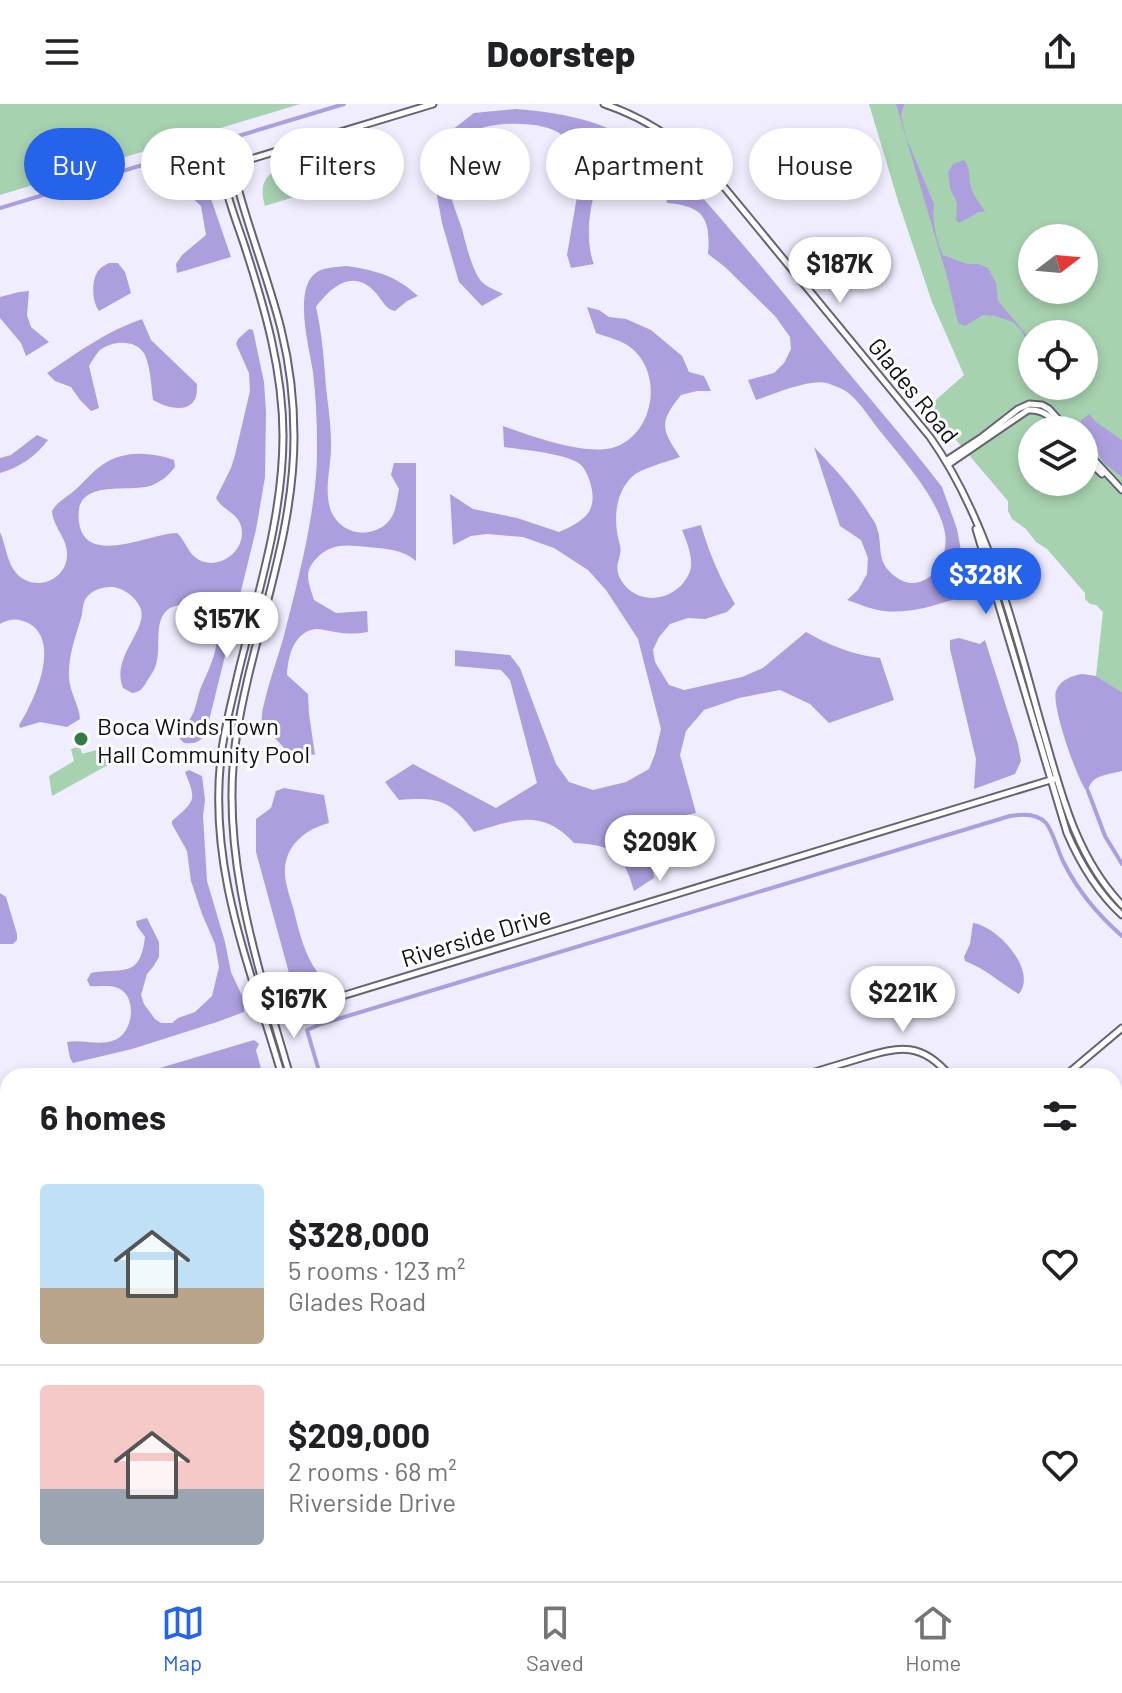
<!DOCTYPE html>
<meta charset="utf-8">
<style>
body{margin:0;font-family:Barlow,sans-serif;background:#f6f6f6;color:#202124;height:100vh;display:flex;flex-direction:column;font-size:30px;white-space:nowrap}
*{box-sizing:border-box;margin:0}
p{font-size:26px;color:#757577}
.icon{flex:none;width:44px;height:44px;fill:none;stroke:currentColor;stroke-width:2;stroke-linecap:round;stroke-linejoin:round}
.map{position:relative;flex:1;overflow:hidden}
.panel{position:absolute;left:0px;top:964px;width:1122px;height:514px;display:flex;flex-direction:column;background:#fff;border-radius:24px 24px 0 0;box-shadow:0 4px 12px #0003}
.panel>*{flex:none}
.top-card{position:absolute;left:24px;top:24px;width:1074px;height:72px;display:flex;gap:16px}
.needle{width:52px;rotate:74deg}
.buttons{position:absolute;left:1018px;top:120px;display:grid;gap:16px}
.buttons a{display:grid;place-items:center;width:80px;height:80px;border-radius:50%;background:#fff;box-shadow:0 4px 12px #0003;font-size:40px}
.price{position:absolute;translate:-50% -68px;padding:0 18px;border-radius:28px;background:#fff;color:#222;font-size:26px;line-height:52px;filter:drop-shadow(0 2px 4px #0008)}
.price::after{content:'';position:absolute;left:50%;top:48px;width:24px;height:18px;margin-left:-12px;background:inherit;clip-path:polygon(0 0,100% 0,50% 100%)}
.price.on{background:#2563eb;color:#fff}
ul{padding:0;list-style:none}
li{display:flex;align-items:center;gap:24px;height:200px;padding:0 40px}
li+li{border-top:2px solid #e0e0e0}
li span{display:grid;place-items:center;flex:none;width:224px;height:160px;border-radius:8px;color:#555}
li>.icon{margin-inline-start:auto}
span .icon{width:96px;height:96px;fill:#fffc;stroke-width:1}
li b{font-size:34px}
h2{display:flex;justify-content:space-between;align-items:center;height:96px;padding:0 40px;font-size:34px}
.tag{padding:0 28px;border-radius:36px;background:#fff;box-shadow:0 4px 12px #0003;font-size:28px;line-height:72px}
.tag.on{background:#2563eb;color:#fff}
header{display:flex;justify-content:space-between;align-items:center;height:104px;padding:0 40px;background:#fff;font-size:36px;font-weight:800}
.tabs{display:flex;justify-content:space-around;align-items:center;height:112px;border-top:2px solid #e0e0e0;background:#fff;font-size:22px;color:#757577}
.tabs a{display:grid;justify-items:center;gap:4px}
.tabs .on{color:#2563eb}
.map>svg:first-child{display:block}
.green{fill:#a6d2af;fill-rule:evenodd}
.water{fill:#ad9fde}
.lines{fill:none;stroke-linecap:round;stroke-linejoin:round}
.canal{stroke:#ad9fde;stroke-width:4}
.tertiary-casing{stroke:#656273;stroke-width:9}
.tertiary{stroke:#fff;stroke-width:5}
.poi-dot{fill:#327b47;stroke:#fdfdfd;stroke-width:3}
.labels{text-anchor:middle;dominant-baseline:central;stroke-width:6;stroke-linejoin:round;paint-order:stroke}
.street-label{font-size:24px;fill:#0f0e15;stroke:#fdfdfd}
.poi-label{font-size:24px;fill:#0f0e15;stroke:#fdfdfd;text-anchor:start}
</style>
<header><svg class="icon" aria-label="menu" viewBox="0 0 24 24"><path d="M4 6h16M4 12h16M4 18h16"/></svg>Doorstep<svg class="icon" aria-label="share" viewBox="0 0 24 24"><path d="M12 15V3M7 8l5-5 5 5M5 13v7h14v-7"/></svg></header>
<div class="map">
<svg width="1122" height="1477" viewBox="0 0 1122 1477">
<rect width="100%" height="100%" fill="#f0edfe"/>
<path class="green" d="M0 0H300L0 91Z
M869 0H1122V588L1096 572 1103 508 1096 501 1090 500 1085 495V489L1047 445 1036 438 1026 425 1012 415 1008 407V397L928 303 964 271 932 198 898 97ZM1032 134H1084V186H1032ZM1032 230H1084V282H1032ZM1032 326H1084V378H1032Z
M376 33 381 49 355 57 350 41Z
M299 60 313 65 320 81 298 91 295 90 294 93 265 102C256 72 274 64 299 60Z
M80 642 82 650 100 645 108 661 52 692 49 672 74 657 71 645Z
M440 1470H584L587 1477H443Z
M671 1470H741L731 1477H649Z
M776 1470H917L919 1477H780Z"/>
<path class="water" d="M896 0H904L901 12 906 33 934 100C932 117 936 135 943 151L967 160H978L988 164 996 179 998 197 1032 237V246L1021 226 1013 218 995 212 983 211 965 222 958 219 948 176Z
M515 5C570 9 611 19 657 51 682 68 702 93 722 116 752 151 782 187 811 223 854 277 900 328 942 383L957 425 963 457 954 476 955 495C930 503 904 511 878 506 867 504 857 499 847 496L858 486 867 470 868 454 861 436 840 422 814 343C833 363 853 384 868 408 871 413 876 419 877 424 883 441 876 455 891 469 921 497 950 461 945 429 939 394 898 350 876 322 867 310 857 294 844 286 839 283 832 281 827 279 808 275 775 290 756 296L748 276 774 269 784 259 791 245 790 233 775 212 725 163 708 150C711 114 703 102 667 99 666 93 666 86 664 80 655 58 626 47 608 65 589 82 584 138 594 160L571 164 567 151 582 63C579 53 571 40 563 32 546 16 494 17 474 27 465 31 452 44 449 54 442 77 455 103 462 125 466 140 472 166 481 177 486 183 496 186 503 190L482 202 459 178 442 119 432 64 434 50 439 36 474 9Z
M964 56C971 64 968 73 971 83 973 92 981 100 985 108H979L959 119 956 116 957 99 950 84 948 68 953 60Z
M198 85 208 86 231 153 177 169 176 160 182 151 206 131 201 102 189 91Z
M109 159H118L125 168 131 189 99 207C92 198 91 177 98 167 101 163 105 161 109 159Z
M347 162C377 167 395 171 418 192L407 197 395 207C385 205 383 197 376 189 353 164 332 182 316 203 322 229 324 256 326 283 328 302 331 320 331 339 332 361 323 385 331 407 339 427 363 435 382 423 396 414 396 400 399 385L391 371 394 359H416V457C402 445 386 445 368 443 348 441 331 438 316 455 312 459 308 465 308 472 308 479 312 489 314 496L336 509 367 507 368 528C357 530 346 530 335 528 329 527 322 525 316 525 293 528 288 553 287 571L308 590 309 610 315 651 286 646 274 633 261 630C262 620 261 609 264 600 269 578 277 556 283 535 298 477 318 402 317 342 317 318 316 293 313 268 310 245 292 184 317 168 325 163 338 163 347 162Z
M29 187 27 211 31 223 49 238 26 252 21 239 0 214V193L19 188Z
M587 203 599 206 609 213 626 215 651 226 682 252 689 268 704 272 711 287H697L681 291C659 318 661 325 680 353 669 357 641 365 634 371 614 388 613 418 620 441 623 453 612 461 621 476 635 500 668 499 684 478 687 474 691 467 691 462 692 450 686 436 682 426L701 421C709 449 720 474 735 500L727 508 705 515 688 514 670 520 659 533 653 546 655 558 669 581 684 586 742 573 763 564 806 528C829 541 853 551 880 554L894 596 829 619 810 600 780 586 739 594 704 606 686 627 680 651 696 709 675 713 653 727 650 743 654 774 634 787C623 749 614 741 574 739 542 704 514 716 474 728 450 695 437 693 399 696L385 678 413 660 496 704 537 679 510 576 501 566 455 562V546L510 551 520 564 556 660 569 678 593 686 626 678 649 665 655 650 661 625 638 535 606 486 588 466 554 444 523 433 487 430 471 432 453 441 450 390 473 405 517 414 559 428C584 417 599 408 590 378 588 371 584 362 577 358 560 349 523 346 504 343L503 322C530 332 578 349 606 345 652 339 667 271 630 243 621 236 607 233 596 229Z
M142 215 151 236 197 280C197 284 197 289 196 293 189 311 165 303 153 296 151 282 151 265 145 251 137 235 113 236 100 246 96 250 92 257 89 262L99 304 91 307 80 296 71 283 55 277 47 269C78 248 107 227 142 215Z
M249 225 253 226 264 278 266 308 265 373 256 426 206 629C200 638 196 640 184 639L179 634C183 624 190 617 194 607 197 599 198 591 201 583 213 556 233 518 194 502 187 499 178 500 170 504 153 515 161 540 157 556 156 565 150 572 146 579 142 585 140 588 132 589L123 584C110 552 150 525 140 503 136 493 122 483 111 483 100 483 90 487 85 496 82 502 83 508 81 514 75 534 68 553 69 574 70 589 79 601 80 615L67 623 40 618 20 624 19 621C34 598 61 539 30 520 19 514 10 514 0 520V428C6 441 7 460 17 470 35 489 68 476 67 449 67 434 53 423 52 407 58 397 66 394 75 386 84 378 92 368 102 361 124 346 151 348 174 356L175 363C168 372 161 378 150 382 126 389 73 373 79 418 85 464 151 429 177 429 185 436 187 447 196 454 217 469 248 447 241 422 237 408 222 406 216 394L231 364 235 351 250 287 249 269 236 240 238 235Z
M1089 310 1096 318 1122 336V373L1104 359 1084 326 1077 320Z
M37 331 48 336C36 352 19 364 0 369V354L11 351Z
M959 534 980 540 985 536 1018 640 1021 657 1015 670 974 685 976 655 950 545V536Z
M1082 570 1096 572 1122 588V667C1107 671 1089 671 1088 689 1077 677 1051 600 1056 587 1060 576 1071 572 1082 570Z
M189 666 202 672 205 696 203 712 207 777 225 838 231 868 244 896V908L217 918 132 945 73 959 70 954 67 938C83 935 101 943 117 935 134 926 138 889 115 883 108 881 98 883 90 882L87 876 91 869C122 863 140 876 145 833L137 822 136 817 147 814 159 838V853L153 863 147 870 141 891 144 900 155 915 161 919H172L178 914 195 908 212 892 219 863 215 840 202 810 191 777 187 747 172 720V717C195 697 197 697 185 668Z
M284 684 324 691 329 719C305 725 283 743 285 771 286 783 291 796 294 807 300 832 306 856 323 875L302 882 292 880 256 748V715L271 704 276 687Z
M0 789 6 793 17 830V836L13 840H0Z
M973 819C997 822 1038 866 1019 890 1000 879 986 865 965 857L964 853 970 840Z
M254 936 259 940 256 946 263 972H133Z"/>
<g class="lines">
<path class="canal" d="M0 104 344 0
M1088 687 1105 732 1122 760
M319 967 307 926 321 920 1010 712C1022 710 1037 709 1046 719 1053 727 1058 748 1064 759 1078 787 1098 811 1122 832
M1114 1065 1122 1058
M1114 1321 1122 1318
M602 1477 625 1470"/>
<defs>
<path id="tertiary" d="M604 0C652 16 691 45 724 83L930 333C988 415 1014 524 1041 620 1060 684 1074 751 1122 801
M240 59 235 64 234 69C247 122 268 173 281 225 290 261 294 297 294 333 294 437 251 534 236 635 219 750 258 862 290 972
M1084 345 1122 386
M1084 353 1102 370
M947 356 982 333 1018 305 1029 300 1042 301 1049 305 1068 326
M949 360 1028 306C1045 305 1051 314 1061 326
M976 425 1067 729C1080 759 1098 789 1122 811
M273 913 1057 674
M282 972C251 865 208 767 221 653 224 625 232 597 238 570 257 492 283 413 283 332 283 267 265 205 245 143 238 121 225 90 223 68 226 59 233 58 241 58L433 0
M802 972C821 966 841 960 861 954 900 942 922 938 950 972
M1065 972 1122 924
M1114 1151H1122
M0 1159 8 1156
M421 1470 424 1477
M429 1470 432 1477
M104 1477 127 1470"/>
</defs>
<use href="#tertiary" class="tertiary-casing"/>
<use href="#tertiary" class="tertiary"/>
</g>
<circle class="poi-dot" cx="81" cy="635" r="8"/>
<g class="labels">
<g class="street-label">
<text transform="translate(914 286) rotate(51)">Glades Road</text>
<text transform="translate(476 832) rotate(-17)">Riverside Drive</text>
</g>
<g class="poi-label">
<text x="97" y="621">Boca Winds Town<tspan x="97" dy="28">Hall Community Pool</tspan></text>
</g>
</g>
</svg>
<div class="buttons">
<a><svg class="needle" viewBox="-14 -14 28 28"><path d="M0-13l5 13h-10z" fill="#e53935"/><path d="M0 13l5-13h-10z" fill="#757577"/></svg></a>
<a><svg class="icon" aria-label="locate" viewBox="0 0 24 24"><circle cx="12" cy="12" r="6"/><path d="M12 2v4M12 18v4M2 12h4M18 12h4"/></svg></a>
<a><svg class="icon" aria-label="layers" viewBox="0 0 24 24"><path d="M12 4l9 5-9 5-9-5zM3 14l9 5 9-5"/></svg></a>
</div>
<b class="price" style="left:840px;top:201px">$187K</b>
<b class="price on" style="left:986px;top:512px">$328K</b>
<b class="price" style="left:227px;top:556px">$157K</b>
<b class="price" style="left:660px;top:779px">$209K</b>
<b class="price" style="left:903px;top:930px">$221K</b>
<b class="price" style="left:294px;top:936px">$167K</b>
<div class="top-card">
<a class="tag on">Buy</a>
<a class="tag">Rent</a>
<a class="tag">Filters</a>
<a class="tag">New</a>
<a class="tag">Apartment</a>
<a class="tag">House</a>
</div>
<section class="panel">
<h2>6 homes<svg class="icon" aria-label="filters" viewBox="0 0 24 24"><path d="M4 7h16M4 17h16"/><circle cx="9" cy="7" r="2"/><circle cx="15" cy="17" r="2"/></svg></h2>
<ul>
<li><span style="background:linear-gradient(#bfe0f5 65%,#b9a48a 0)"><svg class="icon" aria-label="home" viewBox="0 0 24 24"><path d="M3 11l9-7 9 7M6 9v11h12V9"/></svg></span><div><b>$328,000</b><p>5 rooms · 123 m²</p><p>Glades Road</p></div><svg class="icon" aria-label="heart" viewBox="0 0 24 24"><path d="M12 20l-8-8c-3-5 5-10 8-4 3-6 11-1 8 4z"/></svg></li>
<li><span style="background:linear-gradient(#f6c9c9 65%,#9aa5b1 0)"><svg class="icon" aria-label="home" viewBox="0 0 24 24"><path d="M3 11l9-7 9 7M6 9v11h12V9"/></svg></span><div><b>$209,000</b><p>2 rooms · 68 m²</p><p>Riverside Drive</p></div><svg class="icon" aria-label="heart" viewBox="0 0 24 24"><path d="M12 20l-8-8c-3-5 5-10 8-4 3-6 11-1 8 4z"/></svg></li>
</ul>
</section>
</div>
<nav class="tabs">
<a class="on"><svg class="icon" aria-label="map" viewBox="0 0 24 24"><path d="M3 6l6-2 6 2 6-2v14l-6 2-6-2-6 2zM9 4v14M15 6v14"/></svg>Map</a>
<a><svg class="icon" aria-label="saved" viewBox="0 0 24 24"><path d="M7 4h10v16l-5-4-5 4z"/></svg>Saved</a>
<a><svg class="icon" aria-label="home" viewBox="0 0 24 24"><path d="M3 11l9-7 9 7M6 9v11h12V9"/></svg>Home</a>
</nav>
